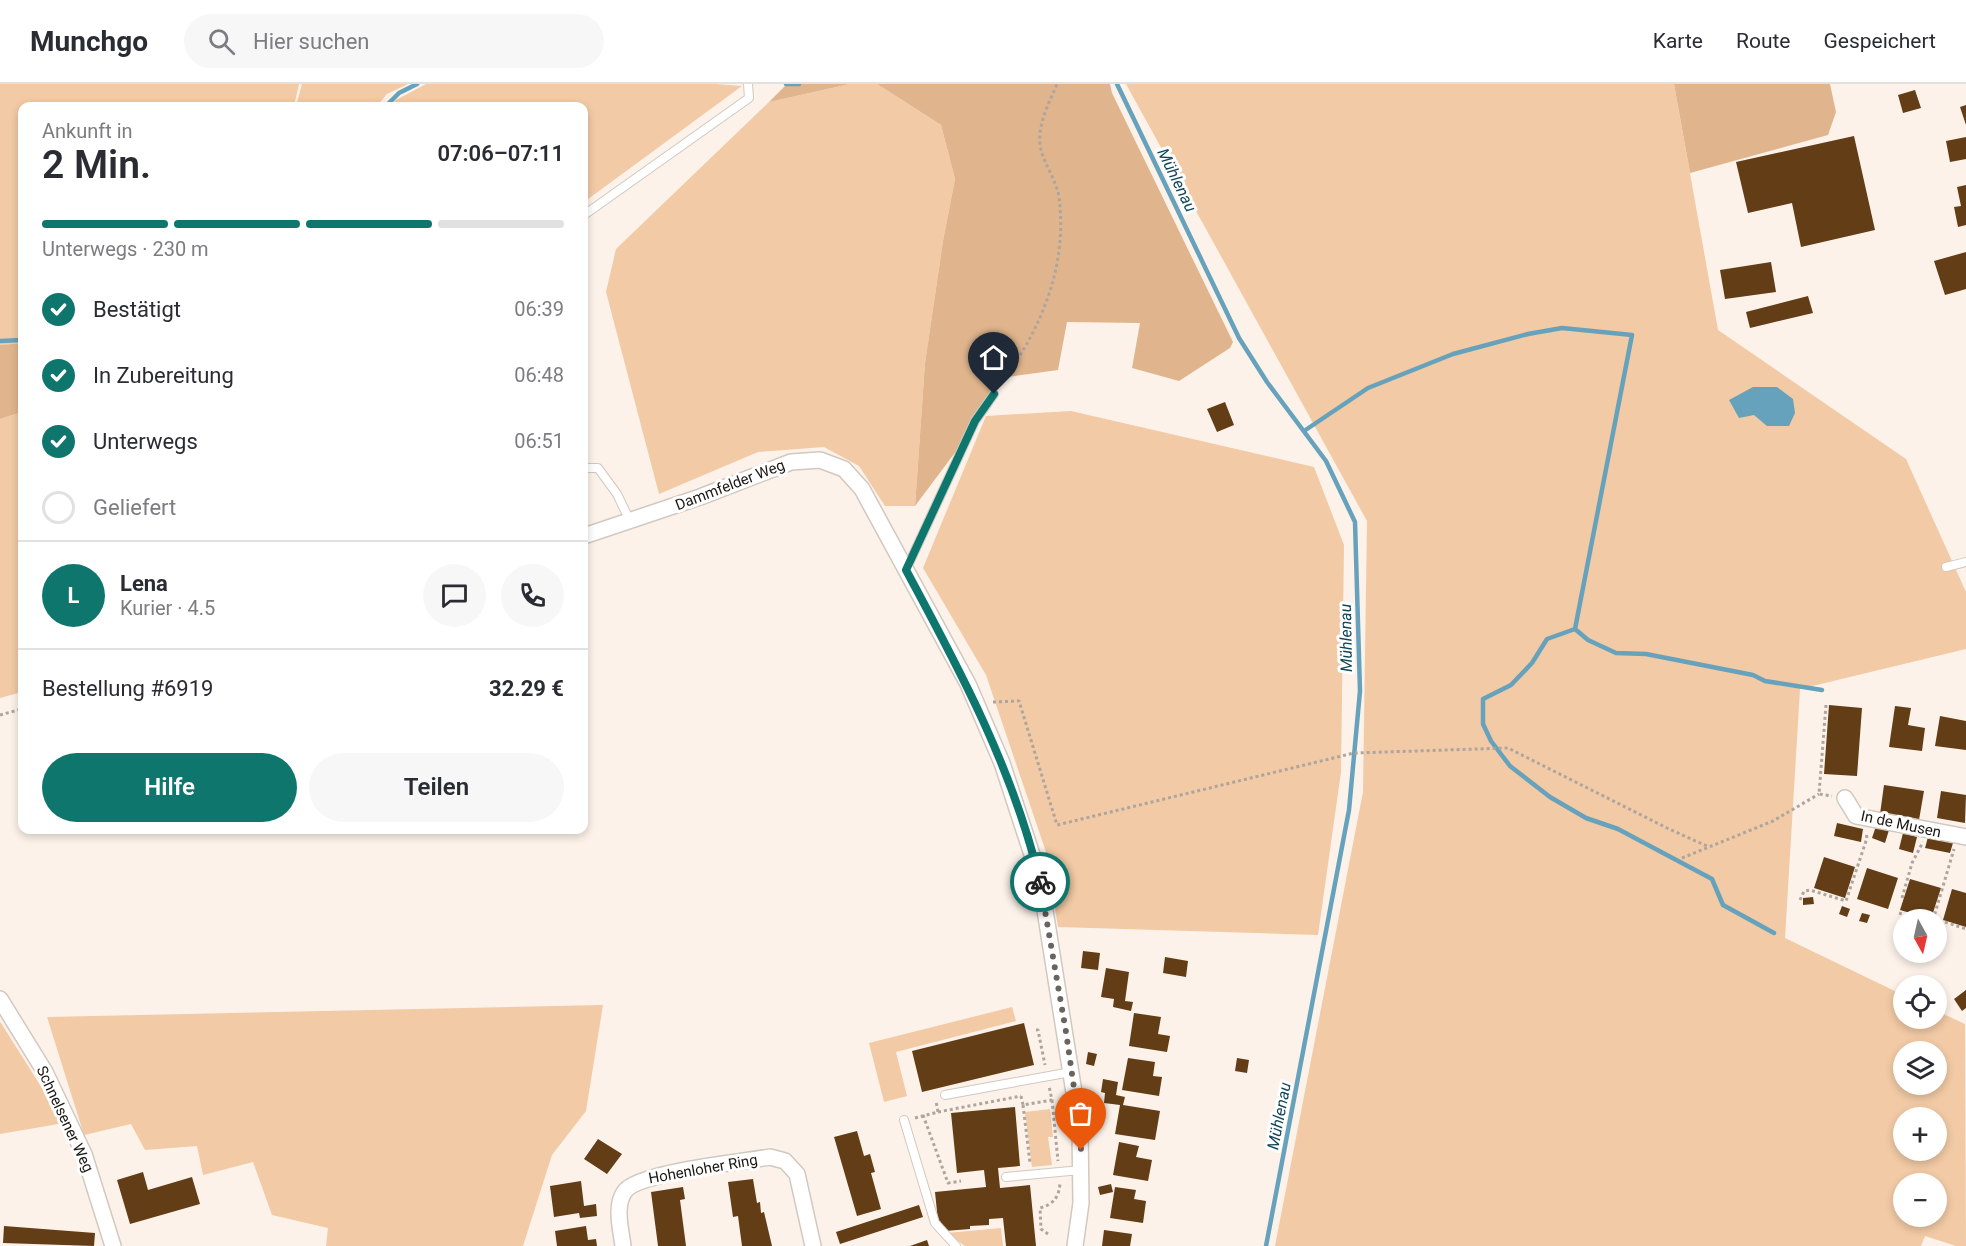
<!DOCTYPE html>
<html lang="de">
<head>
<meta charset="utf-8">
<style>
	body { margin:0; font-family:Roboto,sans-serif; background:#f7f7f7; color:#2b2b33; height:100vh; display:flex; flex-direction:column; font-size:22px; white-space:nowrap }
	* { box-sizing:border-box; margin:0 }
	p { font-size:20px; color:#7c7c81 }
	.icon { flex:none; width:33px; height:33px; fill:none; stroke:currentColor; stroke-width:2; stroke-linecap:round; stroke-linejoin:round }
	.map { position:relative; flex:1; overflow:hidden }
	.sheet { position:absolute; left:18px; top:18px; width:570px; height:732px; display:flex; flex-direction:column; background:#fff; border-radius:12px; box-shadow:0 3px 9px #0003 }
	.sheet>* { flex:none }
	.needle { width:39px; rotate:172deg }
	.tools { position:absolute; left:1893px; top:825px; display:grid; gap:12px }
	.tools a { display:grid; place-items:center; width:54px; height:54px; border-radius:50%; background:#fff; box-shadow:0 3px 9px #0003; font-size:30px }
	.pin { position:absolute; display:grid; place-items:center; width:51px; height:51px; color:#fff; margin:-62px -26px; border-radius:50% 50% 50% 0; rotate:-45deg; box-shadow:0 0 6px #0007 }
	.pin .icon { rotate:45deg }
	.courier { position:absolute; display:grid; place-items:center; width:60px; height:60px; margin:-30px; border:4px solid #0f766e; border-radius:50%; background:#fff; color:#222; box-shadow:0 2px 8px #0007 }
	.head em { font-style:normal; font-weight:600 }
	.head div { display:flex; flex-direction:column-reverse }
	.head { display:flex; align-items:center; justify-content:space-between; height:102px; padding:0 24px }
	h1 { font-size:39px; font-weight:600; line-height:45px }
	.bar { display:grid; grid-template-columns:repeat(4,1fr); gap:9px 6px; align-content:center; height:72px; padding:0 24px }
	.bar i { height:8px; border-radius:4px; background:#e1e1e2 }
	.bar .on { background:#0f766e }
	.bar p { grid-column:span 4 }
	.line { display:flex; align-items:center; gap:15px; padding:0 24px; border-top:2px solid #e1e1e2 }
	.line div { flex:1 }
	.round { display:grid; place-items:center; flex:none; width:63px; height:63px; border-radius:32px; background:#f7f7f7 }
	ol { padding:0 24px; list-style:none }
	li { display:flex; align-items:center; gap:18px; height:66px }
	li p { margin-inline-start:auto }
	li .icon { padding:6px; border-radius:50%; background:#0f766e; color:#fff; stroke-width:4 }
	li:last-child { color:#7c7c81 }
	li i { width:33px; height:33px; border:3px solid #e1e1e2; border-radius:50% }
	.cta { display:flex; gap:12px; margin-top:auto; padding:12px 24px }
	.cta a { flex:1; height:69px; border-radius:36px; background:#0f766e; color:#fff; font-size:24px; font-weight:600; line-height:69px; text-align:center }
	.cta a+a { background:#f7f7f7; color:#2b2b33 }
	header { display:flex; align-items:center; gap:36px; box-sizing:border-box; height:84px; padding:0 30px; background:#fff; border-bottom:2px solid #e1e1e2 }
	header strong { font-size:28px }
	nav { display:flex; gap:33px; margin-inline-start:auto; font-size:21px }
	.search { width:420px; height:54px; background:#f7f7f7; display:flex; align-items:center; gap:15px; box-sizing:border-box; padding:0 21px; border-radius:33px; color:#7c7c81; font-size:22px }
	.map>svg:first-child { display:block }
	.green { fill:#f2caa5; fill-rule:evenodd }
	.forest { fill:#e0b58d }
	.water { fill:#66a2bc }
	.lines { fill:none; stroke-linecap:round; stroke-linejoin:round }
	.stream { stroke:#66a2bc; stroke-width:4.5 }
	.building { fill:#623d16 }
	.service-casing { stroke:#d1c8bf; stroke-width:10 }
	.minor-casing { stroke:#d1c8bf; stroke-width:18 }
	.path { stroke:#ada59e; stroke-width:3; stroke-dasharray:3 3; stroke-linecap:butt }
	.service { stroke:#fff; stroke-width:8 }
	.minor { stroke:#fff; stroke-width:15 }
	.done { stroke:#6a645f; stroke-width:6; stroke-dasharray:0 10.8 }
	.route { stroke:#0f766e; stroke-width:8 }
	.labels { text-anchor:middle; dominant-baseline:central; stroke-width:6; stroke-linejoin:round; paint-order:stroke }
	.street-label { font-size:15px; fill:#1b1714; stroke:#fff }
	.water-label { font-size:16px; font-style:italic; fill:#114558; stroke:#fff }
</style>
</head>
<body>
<header>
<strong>Munchgo</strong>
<div class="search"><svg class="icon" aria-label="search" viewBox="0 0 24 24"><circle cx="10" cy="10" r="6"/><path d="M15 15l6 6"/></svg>Hier suchen</div>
<nav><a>Karte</a><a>Route</a><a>Gespeichert</a></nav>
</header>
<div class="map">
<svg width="1966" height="1162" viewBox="0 0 1966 1162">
	<rect width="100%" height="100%" fill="#fcf2e9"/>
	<path class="green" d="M 0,0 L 299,0 L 294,22 L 22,22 L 22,259 L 0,261 Z
		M 302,0 L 408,0 L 387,10 L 377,22 L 296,22 Z
		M 426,0 L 716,0 L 742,2 L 584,118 L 584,22 L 390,22 L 396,16 Z
		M 850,0 L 877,0 L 941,41 L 955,95 L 943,157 L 925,279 L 915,422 L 885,422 L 859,382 L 824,363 L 758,368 L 659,410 L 606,208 L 616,165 L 769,18 Z
		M 1126,0 L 1674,0 L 1718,246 L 1906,375 L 1966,508 L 1966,565 L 1800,605 L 1785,854 L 1903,911 L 1904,934 L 1936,934 L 1937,927 L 1965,940 L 1966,1162 L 1956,1162 L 1925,1152 L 1921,1162 L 1275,1162 L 1363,708 L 1367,437 ZM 1904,968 L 1936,968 L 1936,1000 L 1904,1000 ZM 1904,1034 L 1936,1034 L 1936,1066 L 1904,1066 ZM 1904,1100 L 1936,1100 L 1936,1132 L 1904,1132 Z
		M 1071,327 L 1314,383 L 1344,461 L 1341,688 L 1318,851 L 1058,843 L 1046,768 L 986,591 L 923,484 L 986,332 Z
		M 22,328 L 22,608 L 0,614 L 0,335 Z
		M 603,921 L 586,1027 L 552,1071 L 523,1162 L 326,1162 L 328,1144 L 272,1131 L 253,1078 L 203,1091 L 197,1062 L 145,1066 L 131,1040 L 84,1051 L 47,933 Z
		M 1012,923 L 1016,937 L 896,968 L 907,1012 L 884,1018 L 869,959 Z
		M 0,938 L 1,939 L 64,1039 L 0,1050 Z
		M 1050,1025 L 1053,1053 L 1048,1053 L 1052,1081 L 1032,1083 L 1025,1028 Z
		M 1001,1144 L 1003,1162 L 965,1162 L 947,1149 Z"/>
	<path class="forest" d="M 787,0 L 850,0 L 769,18 Z
		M 877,0 L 1110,0 L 1112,9 L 1233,258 L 1230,264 L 1179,297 L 1132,284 L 1140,239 L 1067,238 L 1058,286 L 1007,293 L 975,337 L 966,354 L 915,422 L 925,279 L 943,157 L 955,95 L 941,41 Z
		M 1674,0 L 1830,0 L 1836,28 L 1828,51 L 1690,89 Z
		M 22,259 L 22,328 L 0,335 L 0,261 Z"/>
	<path class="water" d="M 1753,303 L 1777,303 L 1793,315 L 1795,329 L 1789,342 L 1767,342 L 1754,331 L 1739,334 L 1729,316 Z"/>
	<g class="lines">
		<path class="stream" d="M 786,0 L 799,0
			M 1117,0 L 1239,254 L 1267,298 L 1326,377 L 1355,438 L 1360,607 L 1349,726 L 1266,1162
			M 386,22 L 399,9 L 417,0
			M 0,257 L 22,256
			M 1304,347 L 1368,304 L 1453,270 L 1528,250 L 1562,244 L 1632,251 L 1575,545 L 1547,555 L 1532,579 L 1511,601 L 1483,615 L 1483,640 L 1491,657 L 1510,682 L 1550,713 L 1586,734 L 1618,745 L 1712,795 L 1723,821 L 1774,849
			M 1575,545 L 1588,556 L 1616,569 L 1646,570 L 1753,591 L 1765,597 L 1822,606"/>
	</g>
	<path class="building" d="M 1915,6 L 1921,24 L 1903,29 L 1898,11 Z
		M 1966,21 L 1966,41 L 1960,23 Z
		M 1854,52 L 1875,146 L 1801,163 L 1792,119 L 1748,129 L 1736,78 Z
		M 1966,53 L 1966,75 L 1950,78 L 1946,57 Z
		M 1966,101 L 1966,141 L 1958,143 L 1954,123 L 1961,122 L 1957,103 Z
		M 1966,168 L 1966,205 L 1945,211 L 1934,177 Z
		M 1771,178 L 1776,208 L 1725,215 L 1720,186 Z
		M 1808,212 L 1813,229 L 1750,244 L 1746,228 Z
		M 1225,318 L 1234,341 L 1217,348 L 1207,325 Z
		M 1829,621 L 1862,624 L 1857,692 L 1824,690 Z
		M 1895,622 L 1911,624 L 1908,641 L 1925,644 L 1922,667 L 1889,663 Z
		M 1940,632 L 1966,637 L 1966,666 L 1935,662 Z
		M 1884,701 L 1924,707 L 1919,736 L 1880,730 Z
		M 1941,707 L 1966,711 L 1965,739 L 1937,734 Z
		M 1837,739 L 1863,745 L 1861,758 L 1834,752 Z
		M 1876,742 L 1889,746 L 1885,759 L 1872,754 Z
		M 1903,749 L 1917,753 L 1913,769 L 1899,765 Z
		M 1928,753 L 1953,759 L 1950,769 L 1925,764 Z
		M 1824,773 L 1855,783 L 1845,814 L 1814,804 Z
		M 1867,784 L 1898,794 L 1888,825 L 1857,815 Z
		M 1910,795 L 1941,804 L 1931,835 L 1900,826 Z
		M 1952,805 L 1966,809 L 1966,843 L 1943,836 Z
		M 1813,813 L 1814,820 L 1803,821 L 1803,814 Z
		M 1842,822 L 1850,825 L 1847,833 L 1839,830 Z
		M 1862,829 L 1870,831 L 1867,839 L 1859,837 Z
		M 1083,867 L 1100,869 L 1098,886 L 1081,884 Z
		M 1165,873 L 1188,877 L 1186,893 L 1163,889 Z
		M 1106,884 L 1129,888 L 1125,917 L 1133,918 L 1131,927 L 1113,923 L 1114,915 L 1101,913 Z
		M 1966,906 L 1966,924 L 1962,927 L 1954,915 Z
		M 1134,929 L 1161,933 L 1158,950 L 1170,952 L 1167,968 L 1129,962 Z
		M 1024,939 L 1034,981 L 922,1008 L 912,967 Z
		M 1088,968 L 1097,970 L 1094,982 L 1086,980 Z
		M 1128,974 L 1155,978 L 1153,992 L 1162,993 L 1159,1012 L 1122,1006 Z
		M 1237,974 L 1249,976 L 1247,989 L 1235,987 Z
		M 1103,995 L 1118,998 L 1116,1011 L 1125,1013 L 1123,1021 L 1160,1027 L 1155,1056 L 1115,1050 L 1120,1021 L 1104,1019 L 1105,1009 L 1101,1008 Z
		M 1015,1023 L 1020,1082 L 998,1084 L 1000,1104 L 1030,1101 L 1036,1162 L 1006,1162 L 1003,1134 L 989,1135 L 989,1141 L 970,1142 L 970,1145 L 945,1147 L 940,1137 L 938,1137 L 935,1108 L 986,1103 L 984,1086 L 957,1089 L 951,1029 Z
		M 857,1047 L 864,1072 L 870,1070 L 875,1088 L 871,1089 L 881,1125 L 857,1132 L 834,1053 Z
		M 598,1055 L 622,1070 L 607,1090 L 584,1075 Z
		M 1119,1058 L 1139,1062 L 1136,1073 L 1152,1076 L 1148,1097 L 1113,1091 Z
		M 143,1088 L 148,1106 L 192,1093 L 200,1120 L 130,1140 L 117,1096 Z
		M 753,1095 L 757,1119 L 760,1118 L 761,1129 L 764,1128 L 772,1162 L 742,1162 L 738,1132 L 733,1133 L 728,1098 Z
		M 581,1097 L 584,1122 L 596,1120 L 597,1132 L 580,1134 L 579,1129 L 554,1133 L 550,1102 Z
		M 1111,1100 L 1113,1108 L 1100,1111 L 1098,1103 Z
		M 683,1103 L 685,1115 L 680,1116 L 686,1162 L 658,1162 L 651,1108 Z
		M 1115,1103 L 1136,1106 L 1134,1115 L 1146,1117 L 1143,1139 L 1110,1134 Z
		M 919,1121 L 923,1133 L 840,1160 L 836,1148 Z
		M 4,1142 L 95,1149 L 94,1162 L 3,1159 Z
		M 586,1142 L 588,1156 L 596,1155 L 597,1162 L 557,1162 L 555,1147 Z
		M 1104,1146 L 1132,1150 L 1130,1162 L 1102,1162 Z
		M 927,1156 L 929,1162 L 910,1162 Z"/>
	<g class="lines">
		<defs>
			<path id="service" d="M 584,131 L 749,14 L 748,0
				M 584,384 L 598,384 L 617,410 L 630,437
				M 1946,483 L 1966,478
				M 906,486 L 975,337 L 994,310
				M 945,1011 L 1071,988
				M 904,1036 L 935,1139 L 956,1162
				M 1006,1093 L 1081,1086"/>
			<path id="minor" d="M 584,452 L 700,413 L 791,378 L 820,376 L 844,385 L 862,405 L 968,600 L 1002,679 L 1040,795 L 1080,1046 L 1081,1119 L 1075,1162
				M 1845,714 L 1856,732 L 1966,753
				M 0,915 L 45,988 L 84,1070 L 113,1162
				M 623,1162 C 621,1145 614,1122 625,1107 C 640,1088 742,1078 770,1073 L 785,1077 L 797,1090 L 813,1162"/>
		</defs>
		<use href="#service" class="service-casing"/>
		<use href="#minor" class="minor-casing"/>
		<path class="path" d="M 1000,301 C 1041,246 1068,182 1059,113 C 1056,95 1043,79 1040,61 C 1038,39 1049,19 1057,0
			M 993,618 L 1019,617 L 1057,741 L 1354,669 L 1508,664 L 1667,744 L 1709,763
			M 1826,621 L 1819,710 L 1832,712
			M 0,631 L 22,625
			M 1682,774 L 1773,737 L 1819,710
			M 1902,814 L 1912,779 L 1923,758
			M 1800,816 L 1804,807 L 1810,806 L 1846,817 L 1867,754 L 1866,749
			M 1899,829 L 1920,836
			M 1933,836 L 1954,765
			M 1945,838 L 1966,845
			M 1036,946 L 1038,946 L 1045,981
			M 1021,1012 L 1023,1021 L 1052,1016 L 1049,1002
			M 1052,1016 L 1058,1077
			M 1023,1021 L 1030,1079
			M 938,1028 L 1021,1012
			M 923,1031 L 948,1099 L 961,1097
			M 915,1034 L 938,1028 L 936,1017
			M 1048,1150 L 1041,1145 L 1040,1124 C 1054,1120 1059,1113 1060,1099"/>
		<use href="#service" class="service"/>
		<use href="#minor" class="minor"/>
	</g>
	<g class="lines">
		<path class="done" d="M 1040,798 L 1066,948 L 1080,1046 L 1081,1066"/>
		<path class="route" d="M 994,310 L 975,337 L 906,486 C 960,586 1014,687 1040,798"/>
	</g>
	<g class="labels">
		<g class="street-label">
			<text transform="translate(730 401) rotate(-21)">Dammfelder Weg</text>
			<text transform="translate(1901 740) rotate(12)">In de Musen</text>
			<text transform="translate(65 1035) rotate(65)">Schnelsener Weg</text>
			<text transform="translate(703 1085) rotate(-10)">Hohenloher Ring</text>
		</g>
		<g class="water-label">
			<text transform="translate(1177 96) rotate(64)">Mühlenau</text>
			<text transform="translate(1346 554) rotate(-91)">Mühlenau</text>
			<text transform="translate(1279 1032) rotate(-79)">Mühlenau</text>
		</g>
	</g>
</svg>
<div class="tools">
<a><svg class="needle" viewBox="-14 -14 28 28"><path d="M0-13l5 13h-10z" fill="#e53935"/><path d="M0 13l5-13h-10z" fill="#7c7c81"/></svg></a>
<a><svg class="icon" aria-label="locate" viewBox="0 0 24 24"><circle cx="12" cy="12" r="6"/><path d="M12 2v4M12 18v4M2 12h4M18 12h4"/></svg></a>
<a><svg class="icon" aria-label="layers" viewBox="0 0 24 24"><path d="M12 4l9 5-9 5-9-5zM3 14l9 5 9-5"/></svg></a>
<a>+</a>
<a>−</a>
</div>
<div class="pin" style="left:1081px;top:1066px;background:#ea580c"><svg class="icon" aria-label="bag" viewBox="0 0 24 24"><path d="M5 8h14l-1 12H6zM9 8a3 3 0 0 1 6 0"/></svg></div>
<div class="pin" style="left:994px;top:310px;background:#1f2937"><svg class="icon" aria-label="home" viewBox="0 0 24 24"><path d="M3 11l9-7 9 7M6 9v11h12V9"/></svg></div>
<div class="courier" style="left:1040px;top:798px"><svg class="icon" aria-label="bike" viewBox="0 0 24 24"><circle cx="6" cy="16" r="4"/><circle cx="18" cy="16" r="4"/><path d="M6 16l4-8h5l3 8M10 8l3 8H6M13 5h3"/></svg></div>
<section class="sheet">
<div class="head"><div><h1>2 Min.</h1><p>Ankunft in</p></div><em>07:06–07:11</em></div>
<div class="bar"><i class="on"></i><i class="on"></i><i class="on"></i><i></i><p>Unterwegs · 230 m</p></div>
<ol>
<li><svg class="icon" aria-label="check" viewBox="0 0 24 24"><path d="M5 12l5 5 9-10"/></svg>Bestätigt<p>06:39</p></li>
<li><svg class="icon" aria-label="check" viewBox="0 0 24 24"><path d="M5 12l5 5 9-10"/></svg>In Zubereitung<p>06:48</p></li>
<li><svg class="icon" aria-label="check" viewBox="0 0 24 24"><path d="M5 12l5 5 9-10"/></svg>Unterwegs<p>06:51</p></li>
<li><i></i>Geliefert</li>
</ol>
<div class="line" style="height:108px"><b class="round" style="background:#0f766e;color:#fff">L</b><div><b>Lena</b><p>Kurier · 4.5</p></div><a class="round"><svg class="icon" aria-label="chat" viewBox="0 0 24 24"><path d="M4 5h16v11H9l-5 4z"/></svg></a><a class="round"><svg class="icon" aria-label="phone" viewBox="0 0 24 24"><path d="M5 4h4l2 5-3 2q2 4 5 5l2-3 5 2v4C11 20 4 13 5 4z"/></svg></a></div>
<div class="line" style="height:78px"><div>Bestellung #6919</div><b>32.29 €</b></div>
<div class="cta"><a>Hilfe</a><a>Teilen</a></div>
</section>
</div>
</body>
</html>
